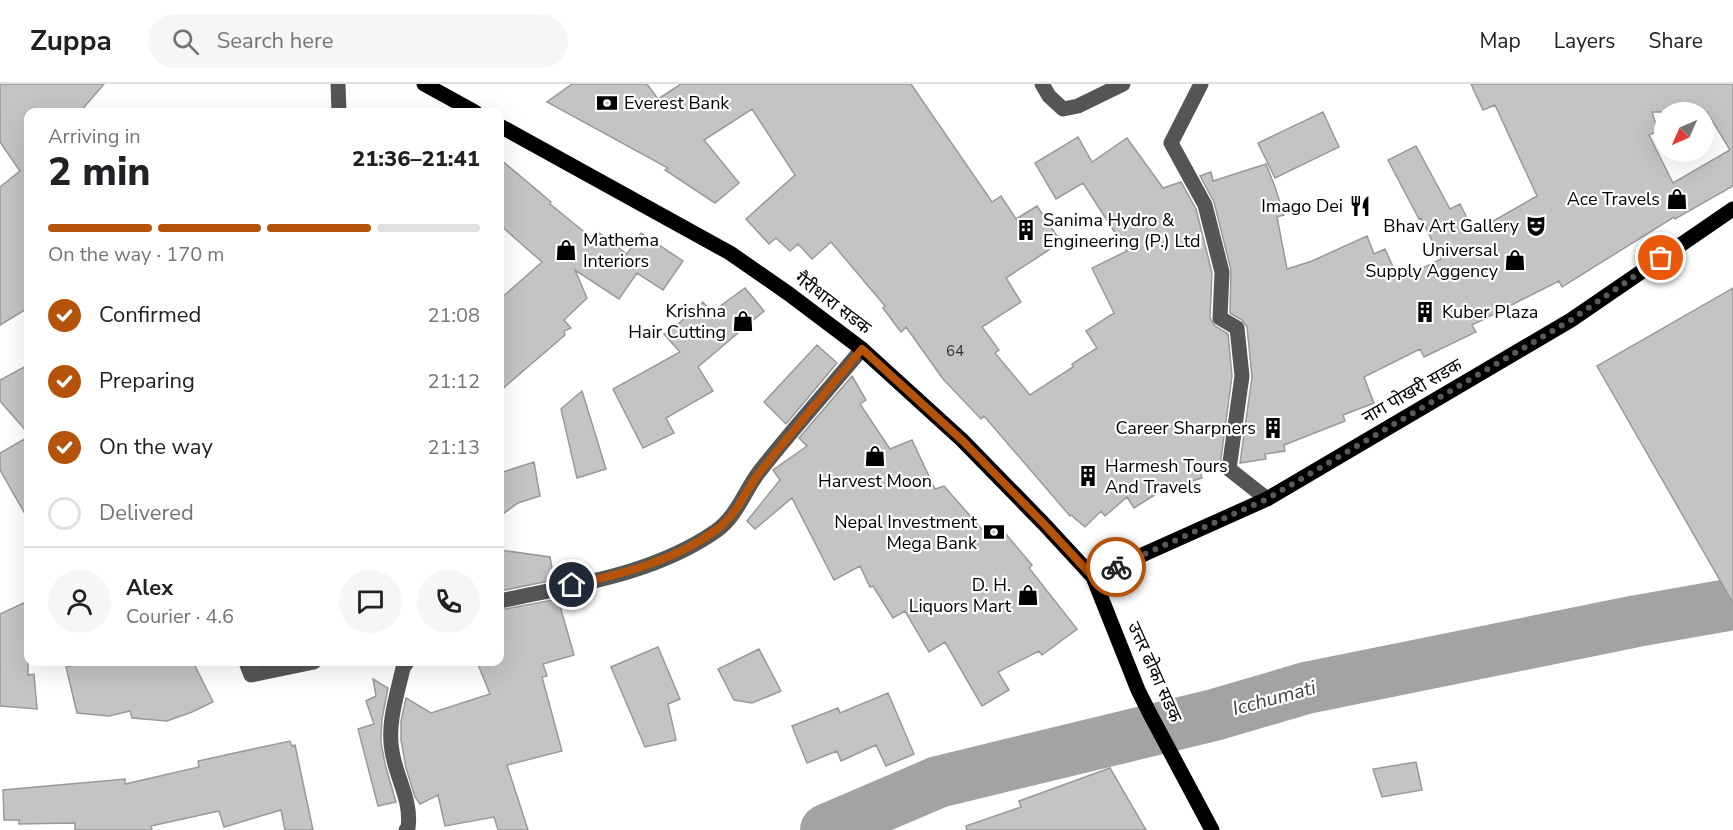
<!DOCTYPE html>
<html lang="en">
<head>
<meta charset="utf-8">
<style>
	body { margin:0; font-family:"Nunito Sans","Noto Sans Devanagari",sans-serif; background:#f6f6f6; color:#202124; height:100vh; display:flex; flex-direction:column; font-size:22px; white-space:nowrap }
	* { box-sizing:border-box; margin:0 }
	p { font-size:20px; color:#757577 }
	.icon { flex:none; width:33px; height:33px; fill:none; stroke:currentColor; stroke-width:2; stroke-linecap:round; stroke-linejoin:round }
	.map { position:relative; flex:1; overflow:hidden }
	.panel { position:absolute; left:24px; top:24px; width:480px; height:558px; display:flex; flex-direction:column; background:#fff; border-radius:12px; box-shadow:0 6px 24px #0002 }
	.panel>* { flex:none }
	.needle { width:39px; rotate:225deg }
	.fabs { position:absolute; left:1654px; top:18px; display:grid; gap:12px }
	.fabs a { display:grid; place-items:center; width:60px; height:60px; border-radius:50%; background:#fff; box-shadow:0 6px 24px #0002; font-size:30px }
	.pin { position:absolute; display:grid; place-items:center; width:51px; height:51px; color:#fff; margin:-26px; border:3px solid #fff; border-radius:50%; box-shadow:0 2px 6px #0007 }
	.courier { position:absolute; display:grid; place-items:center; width:60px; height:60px; margin:-30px; border:4px solid #b45309; border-radius:50%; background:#fff; color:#222; box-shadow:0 2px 8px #0007 }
	.headline em { font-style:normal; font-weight:800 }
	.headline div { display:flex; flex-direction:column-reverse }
	.headline { display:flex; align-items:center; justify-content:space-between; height:102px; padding:0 24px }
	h1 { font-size:39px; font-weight:800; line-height:45px }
	.bar { display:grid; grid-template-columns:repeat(4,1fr); gap:9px 6px; align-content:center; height:72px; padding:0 24px }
	.bar i { height:8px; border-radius:4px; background:#e0e0e0 }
	.bar .active { background:#b45309 }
	.bar p { grid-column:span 4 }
	.line { display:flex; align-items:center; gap:15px; padding:0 24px; border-top:2px solid #e0e0e0 }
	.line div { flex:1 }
	.round { display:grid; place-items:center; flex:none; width:63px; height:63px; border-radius:32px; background:#f6f6f6 }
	ol { padding:0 24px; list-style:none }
	li { display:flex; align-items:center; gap:18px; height:66px }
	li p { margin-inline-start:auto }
	li .icon { padding:6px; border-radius:50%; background:#b45309; color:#fff; stroke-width:4 }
	li:last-child { color:#757577 }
	li i { width:33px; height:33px; border:3px solid #e0e0e0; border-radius:50% }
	header { display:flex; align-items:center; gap:36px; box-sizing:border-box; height:84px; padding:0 30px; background:#fff; border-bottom:2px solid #e0e0e0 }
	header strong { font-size:28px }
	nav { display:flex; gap:33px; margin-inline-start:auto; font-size:21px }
	.search { width:420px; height:54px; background:#f6f6f6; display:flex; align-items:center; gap:15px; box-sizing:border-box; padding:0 21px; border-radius:33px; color:#757577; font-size:22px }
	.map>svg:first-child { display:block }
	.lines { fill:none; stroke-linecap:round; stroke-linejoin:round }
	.river { stroke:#a3a3a3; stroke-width:52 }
	.building { fill:#c4c4c4; stroke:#999; stroke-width:1.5; fill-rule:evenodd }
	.minor { stroke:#555; stroke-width:15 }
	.major { stroke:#000; stroke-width:15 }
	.done { stroke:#595959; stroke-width:6; stroke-dasharray:0 10.8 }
	.route { stroke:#b45309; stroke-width:8 }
	.labels { text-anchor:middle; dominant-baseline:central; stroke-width:4.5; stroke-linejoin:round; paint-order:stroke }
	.number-label { font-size:15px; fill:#313131 }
	.poi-label { font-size:18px; fill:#000; stroke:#fff; text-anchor:end }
	.street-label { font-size:18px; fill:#000; stroke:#fff }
	.water-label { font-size:20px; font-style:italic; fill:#444; stroke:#fff }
</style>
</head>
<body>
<header>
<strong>Zuppa</strong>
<div class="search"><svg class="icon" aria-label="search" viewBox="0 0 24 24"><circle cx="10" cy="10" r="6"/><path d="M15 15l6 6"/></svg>Search here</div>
<nav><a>Map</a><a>Layers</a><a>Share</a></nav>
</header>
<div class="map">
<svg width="1733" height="746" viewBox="0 0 1733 746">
	<rect width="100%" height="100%" fill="#fff"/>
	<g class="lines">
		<path class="river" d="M 826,746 L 938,698 L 1214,631 L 1306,604 L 1637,537 L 1733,520"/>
	</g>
	<path class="building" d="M 0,0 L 104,0 L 80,28 L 28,28 L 28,224 L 0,241 L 0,103 L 20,87 L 0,58 Z
		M 572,0 L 647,0 L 658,15 L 681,0 L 911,0 L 992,118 L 1001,112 L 1016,135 L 1037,122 L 1061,158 L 1006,194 L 1021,218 L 982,243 L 999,266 L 995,269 L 1030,311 L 1073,283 L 1072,280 L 1097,264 L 1086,247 L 1114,229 L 1092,184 L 1127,167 L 1083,99 L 1056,115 L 1035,79 L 1078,53 L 1092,78 L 1127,54 L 1163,104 L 1181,98 L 1196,125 L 1212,189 L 1210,234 L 1215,242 L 1228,250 L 1232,292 L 1220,382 L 1199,383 L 1202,394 L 1161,407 L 1134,424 L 1127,413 L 1105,432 L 1101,427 L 1085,443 L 1071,431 L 1070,432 L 984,332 L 981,335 L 943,295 L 906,243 L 901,248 L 883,224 L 885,222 L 831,158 L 812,175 L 798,160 L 790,167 L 776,154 L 769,160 L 746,135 L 795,91 L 752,25 L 704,56 L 739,99 L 715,119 L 665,86 L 668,84 L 547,18 Z
		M 1471,0 L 1733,0 L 1733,102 L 1675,135 L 1674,133 L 1562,203 L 1559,197 L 1472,241 L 1476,248 L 1424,273 L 1420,265 L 1364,293 L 1374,319 L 1343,331 L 1345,337 L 1284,361 L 1285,367 L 1265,370 L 1266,375 L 1240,379 L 1252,293 L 1247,243 L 1242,236 L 1230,229 L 1231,186 L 1214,118 L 1200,92 L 1211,88 L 1213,97 L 1266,80 L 1275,103 L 1284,131 L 1277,133 L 1287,185 L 1312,177 L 1367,152 L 1374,170 L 1385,165 L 1399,196 L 1441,175 L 1421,134 L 1419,135 L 1388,76 L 1416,62 L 1450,125 L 1460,120 L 1474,148 L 1537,112 L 1495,21 L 1483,26 ZM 1652,28 L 1707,28 L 1730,66 L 1673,99 L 1649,51 L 1658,47 Z
		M 1323,28 L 1339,63 L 1275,94 L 1258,59 Z
		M 500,75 L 551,118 L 550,120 L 593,155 L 598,148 L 627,170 L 641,149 L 683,177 L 663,206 L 637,189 L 619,215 L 575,186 L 587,214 L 564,236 L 571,244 L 564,247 L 565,251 L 500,307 L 500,215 L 542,178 L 500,141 Z
		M 745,204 L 764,227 L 698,283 L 713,307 L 666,334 L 674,349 L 643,364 L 613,305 L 680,268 L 664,250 L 669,248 L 703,218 L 712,228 Z
		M 1733,204 L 1733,519 L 1597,282 Z
		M 817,261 L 837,279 L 786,340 L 764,318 Z
		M 28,281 L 28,349 L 0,317 L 0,296 Z
		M 852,292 L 866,316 L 860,320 L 890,365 L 912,356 L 935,405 L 944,402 L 987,451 L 999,442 L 1032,481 L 1029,484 L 1077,545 L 1042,571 L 1039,567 L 998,588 L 1009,606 L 982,622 L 945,558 L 929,568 L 905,527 L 893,534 L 873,502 L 870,503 L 860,482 L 834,496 L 792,414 L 755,445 L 747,437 L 780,396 L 773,386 L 807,362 L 799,354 Z
		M 582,307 L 606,385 L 577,394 L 561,325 Z
		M 28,353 L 28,435 L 0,386 L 0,369 Z
		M 534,378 L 540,412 L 518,419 L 500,432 L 500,389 Z
		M 500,466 L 550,473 L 554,496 L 500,507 Z
		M 558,515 L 574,571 L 543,580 L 547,592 L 542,593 L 562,667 L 507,681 L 528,746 L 498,746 L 494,733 L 445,742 L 438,711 L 420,720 L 415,713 L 406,684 L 401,656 L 401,637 L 406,614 L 431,629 L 490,610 L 477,578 L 500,578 L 500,526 Z
		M 28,517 L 28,591 L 34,590 L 37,625 L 0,622 L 0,530 Z
		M 658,563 L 680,615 L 668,620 L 676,656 L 645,663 L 611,583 Z
		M 759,565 L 781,607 L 752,619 L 734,616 L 718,585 Z
		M 90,578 L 193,578 L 213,618 L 192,628 L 167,637 L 132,634 L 130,627 L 109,632 L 77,629 L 66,583 Z
		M 373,595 L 388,604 L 382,635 L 381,658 L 385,680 L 396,718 L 378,722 L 358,645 L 374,640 L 366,617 L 376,612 Z
		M 888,609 L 914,670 L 886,682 L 876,661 L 841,677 L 837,667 L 807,679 L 792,642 L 838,624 L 840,629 Z
		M 290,657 L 292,662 L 295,661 L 313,746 L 285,746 L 281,726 L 224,743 L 219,727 L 151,742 L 152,746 L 75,746 L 75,739 L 19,740 L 19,736 L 4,736 L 3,706 L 125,695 L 125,700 L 199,683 L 198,677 Z
		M 1416,678 L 1422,706 L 1382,713 L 1373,685 Z
		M 1110,684 L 1146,746 L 967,746 L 966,742 L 1021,723 L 1019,717 Z"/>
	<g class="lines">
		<path class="minor" d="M 338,0 L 339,28
			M 1042,0 L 1049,12 L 1063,25 L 1078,22 L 1123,0
			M 1201,0 L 1171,59 L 1205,121 L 1222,188 L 1220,234 L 1237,244 L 1242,292 L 1229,385 L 1267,415
			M 500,517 C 573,501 653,491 716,447 C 737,432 744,408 759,388 C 792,346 828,306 862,265
			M 246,578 L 251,591 L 314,578
			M 406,746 L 408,744 C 412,716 396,694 392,667 C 387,640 397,611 403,584 L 407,578"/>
		<path class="major" d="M 424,0 L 475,28
			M 500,42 L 730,169 L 789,210 L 862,265 L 962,356 L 1044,440 L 1093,493 L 1138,606 L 1150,630 L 1212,746
			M 1093,493 L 1267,415 L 1571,236 L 1733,125"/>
	</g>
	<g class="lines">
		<path class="done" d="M 1116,483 L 1267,415 L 1571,236 L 1661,174"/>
		<path class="route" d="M 572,501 C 622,490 674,477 716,446 C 738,430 744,408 760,388 C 793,346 828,306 862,265 L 963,357 L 1044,440 L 1093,493 L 1116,483"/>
	</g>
	<defs>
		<symbol id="bank-bare" viewBox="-9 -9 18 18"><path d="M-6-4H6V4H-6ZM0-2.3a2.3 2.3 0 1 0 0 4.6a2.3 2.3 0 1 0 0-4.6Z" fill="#000" stroke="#fff" stroke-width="2.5" paint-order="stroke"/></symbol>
		<symbol id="shop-bare" viewBox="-9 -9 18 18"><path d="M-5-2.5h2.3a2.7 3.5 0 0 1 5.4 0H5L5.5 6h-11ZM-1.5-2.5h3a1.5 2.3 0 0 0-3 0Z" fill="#000" stroke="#fff" stroke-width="2.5" paint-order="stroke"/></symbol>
		<symbol id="restaurant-bare" viewBox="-9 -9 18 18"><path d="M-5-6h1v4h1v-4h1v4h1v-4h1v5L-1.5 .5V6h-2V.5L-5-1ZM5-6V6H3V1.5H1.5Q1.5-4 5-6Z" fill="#000" stroke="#fff" stroke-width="2.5" paint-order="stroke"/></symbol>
		<symbol id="theatre-bare" viewBox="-9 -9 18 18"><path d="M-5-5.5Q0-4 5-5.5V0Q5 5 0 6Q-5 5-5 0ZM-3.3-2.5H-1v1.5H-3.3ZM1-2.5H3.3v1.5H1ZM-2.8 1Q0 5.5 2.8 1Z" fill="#000" stroke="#fff" stroke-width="2.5" paint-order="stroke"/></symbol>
		<symbol id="building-bare" viewBox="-9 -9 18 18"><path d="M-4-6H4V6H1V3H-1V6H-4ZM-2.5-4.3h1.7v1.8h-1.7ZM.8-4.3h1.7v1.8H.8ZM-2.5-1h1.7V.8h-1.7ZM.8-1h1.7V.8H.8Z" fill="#000" stroke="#fff" stroke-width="2.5" paint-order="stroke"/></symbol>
	</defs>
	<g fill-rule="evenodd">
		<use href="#bank-bare" x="592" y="4" width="30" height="30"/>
		<use href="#shop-bare" x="1662" y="100" width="30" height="30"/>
		<use href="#restaurant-bare" x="1345" y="107" width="30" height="30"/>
		<use href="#theatre-bare" x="1521" y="127" width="30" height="30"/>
		<use href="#building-bare" x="1011" y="131" width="30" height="30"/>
		<use href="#shop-bare" x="551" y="151" width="30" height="30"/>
		<use href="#shop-bare" x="1500" y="161" width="30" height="30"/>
		<use href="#building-bare" x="1410" y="213" width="30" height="30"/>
		<use href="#shop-bare" x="728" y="222" width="30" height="30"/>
		<use href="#building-bare" x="1258" y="329" width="30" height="30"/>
		<use href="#shop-bare" x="860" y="357" width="30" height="30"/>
		<use href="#building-bare" x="1073" y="377" width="30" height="30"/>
		<use href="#bank-bare" x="979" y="433" width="30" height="30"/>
		<use href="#shop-bare" x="1013" y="496" width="30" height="30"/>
	</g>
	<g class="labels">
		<g class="number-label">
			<text x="955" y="267">64</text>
		</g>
		<g class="poi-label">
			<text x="624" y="19" text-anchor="start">Everest Bank</text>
			<text x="1660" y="115">Ace Travels</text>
			<text x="1343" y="122">Imago Dei</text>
			<text x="1043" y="136" text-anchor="start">Sanima Hydro &amp;<tspan x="1043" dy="21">Engineering (P.) Ltd</tspan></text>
			<text x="1519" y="142">Bhav Art Gallery</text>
			<text x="583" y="156" text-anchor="start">Mathema<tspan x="583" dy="21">Interiors</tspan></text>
			<text x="1498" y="166">Universal<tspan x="1498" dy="21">Supply Aggency</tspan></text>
			<text x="726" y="227">Krishna<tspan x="726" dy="21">Hair Cutting</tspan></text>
			<text x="1442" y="228" text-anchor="start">Kuber Plaza</text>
			<text x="1256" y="344">Career Sharpners</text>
			<text x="1105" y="382" text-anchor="start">Harmesh Tours<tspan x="1105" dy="21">And Travels</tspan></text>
			<text x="875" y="397" text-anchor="middle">Harvest Moon</text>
			<text x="977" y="438">Nepal Investment<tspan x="977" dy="21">Mega Bank</tspan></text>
			<text x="1011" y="501">D. H.<tspan x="1011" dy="21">Liquors Mart</tspan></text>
		</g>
		<g class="street-label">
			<text transform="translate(833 219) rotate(37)">गैरीधारा सडक</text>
			<text transform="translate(1412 307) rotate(-30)">नाग पोखरी सडक</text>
			<text transform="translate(1155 588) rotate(66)">उत्तर ढोका सडक</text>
		</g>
		<g class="water-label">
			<text transform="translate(1274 614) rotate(-15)">Icchumati</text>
		</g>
	</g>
</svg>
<div class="fabs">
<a><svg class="needle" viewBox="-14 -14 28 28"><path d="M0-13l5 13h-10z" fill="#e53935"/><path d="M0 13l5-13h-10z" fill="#757577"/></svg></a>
</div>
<div class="pin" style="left:1661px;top:174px;background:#ea580c"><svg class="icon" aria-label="bag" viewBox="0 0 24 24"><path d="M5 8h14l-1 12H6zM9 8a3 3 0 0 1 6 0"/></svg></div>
<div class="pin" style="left:572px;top:501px;background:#1f2937"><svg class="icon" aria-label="home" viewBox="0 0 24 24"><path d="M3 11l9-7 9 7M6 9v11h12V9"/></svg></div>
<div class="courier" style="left:1116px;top:483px"><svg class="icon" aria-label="bike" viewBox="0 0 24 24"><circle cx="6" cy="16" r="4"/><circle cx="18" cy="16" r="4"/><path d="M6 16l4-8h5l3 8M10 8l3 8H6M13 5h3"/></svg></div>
<section class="panel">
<div class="headline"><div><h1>2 min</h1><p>Arriving in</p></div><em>21:36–21:41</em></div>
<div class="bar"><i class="active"></i><i class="active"></i><i class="active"></i><i></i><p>On the way · 170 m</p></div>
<ol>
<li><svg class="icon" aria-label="check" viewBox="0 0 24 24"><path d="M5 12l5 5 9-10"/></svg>Confirmed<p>21:08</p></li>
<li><svg class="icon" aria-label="check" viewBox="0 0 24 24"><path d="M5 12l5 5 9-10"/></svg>Preparing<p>21:12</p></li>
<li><svg class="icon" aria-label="check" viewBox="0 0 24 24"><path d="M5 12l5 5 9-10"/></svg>On the way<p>21:13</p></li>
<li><i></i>Delivered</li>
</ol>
<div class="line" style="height:108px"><a class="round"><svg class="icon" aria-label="person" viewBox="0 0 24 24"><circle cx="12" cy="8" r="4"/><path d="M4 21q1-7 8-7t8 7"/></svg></a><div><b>Alex</b><p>Courier · 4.6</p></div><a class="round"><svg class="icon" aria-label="chat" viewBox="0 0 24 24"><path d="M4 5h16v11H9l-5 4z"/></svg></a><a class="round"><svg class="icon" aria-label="phone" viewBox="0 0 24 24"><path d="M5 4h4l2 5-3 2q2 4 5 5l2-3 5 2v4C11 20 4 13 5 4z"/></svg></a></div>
</section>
</div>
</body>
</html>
